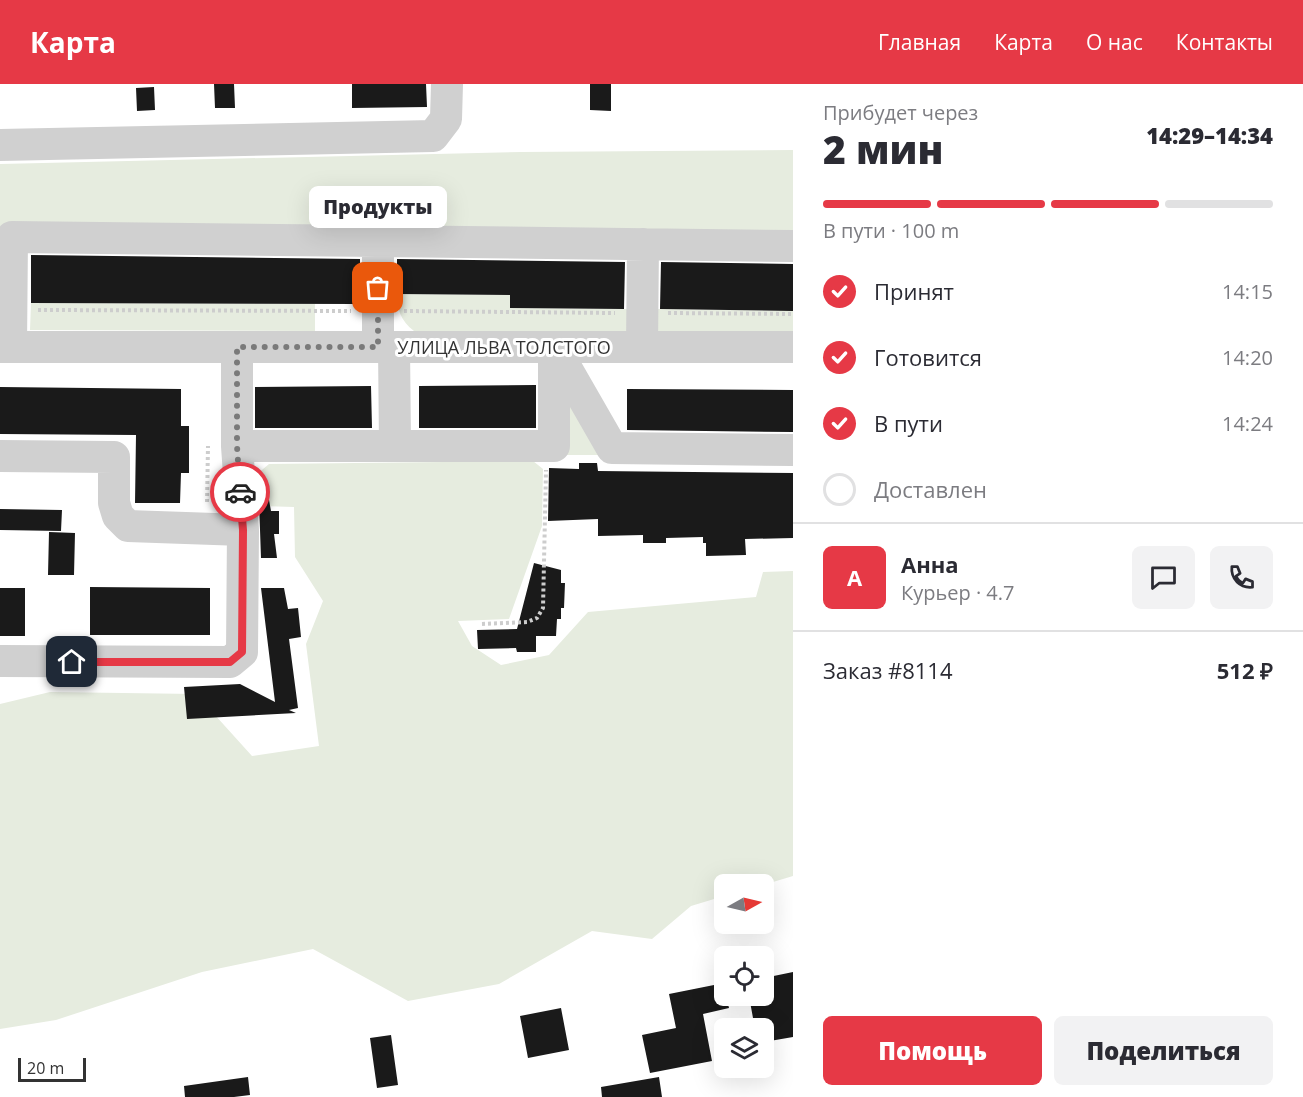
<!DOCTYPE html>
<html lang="ru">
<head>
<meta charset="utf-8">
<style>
	body { margin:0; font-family:"Open Sans",sans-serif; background:#f2f2f3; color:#2b2b33; height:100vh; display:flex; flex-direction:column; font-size:22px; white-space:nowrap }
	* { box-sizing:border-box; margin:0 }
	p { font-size:20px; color:#7c7c81 }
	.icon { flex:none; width:33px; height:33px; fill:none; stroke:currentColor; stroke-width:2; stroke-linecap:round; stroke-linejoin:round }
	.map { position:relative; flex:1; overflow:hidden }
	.sheet { display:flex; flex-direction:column; background:#fff; width:510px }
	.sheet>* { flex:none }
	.needle { width:39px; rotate:82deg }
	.buttons { position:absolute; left:714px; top:790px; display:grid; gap:12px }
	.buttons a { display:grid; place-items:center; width:60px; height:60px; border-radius:9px; background:#fff; box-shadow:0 6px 24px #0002; font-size:30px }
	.scale { position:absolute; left:18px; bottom:15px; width:68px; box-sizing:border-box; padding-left:6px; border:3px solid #333; border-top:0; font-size:16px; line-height:21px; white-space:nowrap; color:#333; -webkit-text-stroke:4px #fff; paint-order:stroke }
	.pin { position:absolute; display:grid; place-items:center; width:51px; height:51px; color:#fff; margin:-26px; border-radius:12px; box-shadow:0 3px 9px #0006 }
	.courier { position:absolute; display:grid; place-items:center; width:60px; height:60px; margin:-30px; border:4px solid #e63946; border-radius:50%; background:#fff; color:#222; box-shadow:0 2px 8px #0007 }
	.bubble { position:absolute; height:42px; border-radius:9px; background:#fff; box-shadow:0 6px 24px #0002; font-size:20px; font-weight:800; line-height:42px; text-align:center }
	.summary em { font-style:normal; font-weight:800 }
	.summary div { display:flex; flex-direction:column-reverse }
	.summary { display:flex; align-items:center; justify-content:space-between; height:102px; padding:0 30px }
	h1 { font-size:39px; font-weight:800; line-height:45px }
	.bar { display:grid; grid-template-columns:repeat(4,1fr); gap:9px 6px; align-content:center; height:72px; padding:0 30px }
	.bar i { height:8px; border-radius:4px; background:#e1e1e2 }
	.bar .selected { background:#e63946 }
	.bar p { grid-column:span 4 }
	.line { display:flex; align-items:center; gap:15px; padding:0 30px; border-top:2px solid #e1e1e2 }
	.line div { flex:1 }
	.round { display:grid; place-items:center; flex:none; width:63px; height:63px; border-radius:9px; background:#f2f2f3 }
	ol { padding:0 30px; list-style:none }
	li { display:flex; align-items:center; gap:18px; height:66px }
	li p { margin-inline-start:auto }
	li .icon { padding:6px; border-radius:50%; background:#e63946; color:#fff; stroke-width:4 }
	li:last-child { color:#7c7c81 }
	li i { width:33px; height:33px; border:3px solid #e1e1e2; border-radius:50% }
	.action { display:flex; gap:12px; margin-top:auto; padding:12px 30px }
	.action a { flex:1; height:69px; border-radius:9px; background:#e63946; color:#fff; font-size:24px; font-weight:800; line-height:69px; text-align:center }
	.action a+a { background:#f2f2f3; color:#2b2b33 }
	header { display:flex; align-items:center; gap:36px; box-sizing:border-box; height:84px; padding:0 30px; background:#e63946; color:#fff }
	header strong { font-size:28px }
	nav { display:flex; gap:33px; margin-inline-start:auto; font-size:21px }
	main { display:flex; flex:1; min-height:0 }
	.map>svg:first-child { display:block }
	.green { fill:#e6ecdf }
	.building { fill:#1a1a1a }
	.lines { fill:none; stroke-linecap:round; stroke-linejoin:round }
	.path { stroke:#cdcdcd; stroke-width:4; stroke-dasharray:3 3; stroke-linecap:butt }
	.minor { stroke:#d0d0d0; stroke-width:32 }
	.done { stroke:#7a7a7a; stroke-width:6; stroke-dasharray:0 10.8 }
	.route { stroke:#e63946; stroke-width:8 }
	.labels { text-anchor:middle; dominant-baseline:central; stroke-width:6; stroke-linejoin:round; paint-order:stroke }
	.street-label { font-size:18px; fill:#333; stroke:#fff }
</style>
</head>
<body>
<header>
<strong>Карта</strong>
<nav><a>Главная</a><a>Карта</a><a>О нас</a><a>Контакты</a></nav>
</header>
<main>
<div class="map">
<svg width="793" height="1013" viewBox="0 0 793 1013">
	<rect width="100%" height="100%" fill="#fff"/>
	<path class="green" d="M 793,66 L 793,149 L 0,169 L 0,80 L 521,68 Z
		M 397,210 L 510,211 L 510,224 L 631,225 L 631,249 L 414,247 C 401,237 397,226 397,210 Z
		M 31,219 L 315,220 L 315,247 L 30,246 Z
		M 656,225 L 793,227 L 793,251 L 655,249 Z
		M 567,308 L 601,371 L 562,371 Z
		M 533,377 L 543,385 L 542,442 L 509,535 L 458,537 L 472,562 L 501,581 L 549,571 L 588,528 L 756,513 L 763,488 L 793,487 L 793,792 L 763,801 L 724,801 L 724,812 L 691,822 L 652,855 L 592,847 L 499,900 L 408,917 L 313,865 L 202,888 L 56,936 L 0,945 L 0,620 L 50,608 L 196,610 L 252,672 L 319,662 L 306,560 L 323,517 L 295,473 L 294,423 L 261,422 L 255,413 L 256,391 L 269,380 Z"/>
	<path class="building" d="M 214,0 L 234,0 L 235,24 L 215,24 Z
		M 352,0 L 426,0 L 427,23 L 352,24 Z
		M 590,0 L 611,0 L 611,27 L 590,26 Z
		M 154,3 L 155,26 L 137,27 L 136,4 Z
		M 31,171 L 360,175 L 360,220 L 31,219 Z
		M 397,175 L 625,178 L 624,225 L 510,224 L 510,211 L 397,210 Z
		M 661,178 L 793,180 L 793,227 L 660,225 Z
		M 536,301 L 536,344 L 419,344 L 419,302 Z
		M 371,302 L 372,344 L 255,344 L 255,303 Z
		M 0,303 L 181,305 L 181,342 L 189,342 L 189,389 L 181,389 L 180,419 L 135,419 L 136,351 L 0,350 Z
		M 627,305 L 793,306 L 793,348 L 627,346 Z
		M 579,379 L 597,379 L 598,387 L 793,389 L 793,454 L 745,455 L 746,471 L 706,472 L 706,459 L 703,459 L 703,453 L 666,454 L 666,459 L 643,459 L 643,451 L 598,452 L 598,435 L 548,437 L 549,384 L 579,385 Z
		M 269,416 L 271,427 L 279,427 L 279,450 L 274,450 L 277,474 L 261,474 L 259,417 Z
		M 0,425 L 62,426 L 61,447 L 0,446 Z
		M 49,448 L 75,449 L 74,491 L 48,491 Z
		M 534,479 L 561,486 L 561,499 L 565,499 L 564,524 L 561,524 L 561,535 L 557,535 L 556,552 L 536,552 L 536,568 L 517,568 L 516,564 L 478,565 L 477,546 L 517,545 Z
		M 90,503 L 210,504 L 210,551 L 90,551 Z
		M 0,504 L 25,504 L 25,552 L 0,552 Z
		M 261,504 L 284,504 L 288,525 L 298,524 L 301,553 L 289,555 L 298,624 L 289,626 L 296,629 L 187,635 L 184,603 L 240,600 L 275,618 Z
		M 793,888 L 793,953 L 764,958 L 764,945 L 755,945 L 749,912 L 764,912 L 764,894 Z
		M 724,899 L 724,912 L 726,912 L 729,924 L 703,930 L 712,977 L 650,989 L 642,951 L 676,944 L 669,910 Z
		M 561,924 L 569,966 L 528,974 L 520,932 Z
		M 391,951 L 398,1001 L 377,1004 L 370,954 Z
		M 248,993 L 250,1011 L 234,1013 L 185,1013 L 184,1002 Z
		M 659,993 L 662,1013 L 602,1013 L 601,1003 Z"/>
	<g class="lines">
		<path class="path" d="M 379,132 L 379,114
			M 38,226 L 351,227
			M 404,227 L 615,229
			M 668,229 L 793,230
			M 207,418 L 208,362
			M 482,540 L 527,538 L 537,534 L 543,524 L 546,386"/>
		<path class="minor" d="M 0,61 L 433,52 L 446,35 L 447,0
			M 378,157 L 793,162
			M 0,263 L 793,263
			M 11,263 L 12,153 L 378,157 L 378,263
			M 394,263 L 395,362
			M 642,263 L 643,160
			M 237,362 L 554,362 L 554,263 L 612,364 L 793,366
			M 0,372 L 114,373 L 114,419 L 118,432 L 128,442 L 243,446
			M 0,577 L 230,578 L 242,568 L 243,446 L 237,362 L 237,263"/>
	</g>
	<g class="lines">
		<path class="done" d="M 240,408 L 237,362 L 237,263 L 378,263 L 378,204"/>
		<path class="route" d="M 72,578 L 230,578 L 242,568 L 243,446 L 240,408"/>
	</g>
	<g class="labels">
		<g class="street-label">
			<text x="504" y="263">УЛИЦА ЛЬВА ТОЛСТОГО</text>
		</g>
	</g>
</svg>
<div class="buttons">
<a><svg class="needle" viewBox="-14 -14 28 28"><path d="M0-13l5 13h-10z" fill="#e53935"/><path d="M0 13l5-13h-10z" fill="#7c7c81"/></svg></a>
<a><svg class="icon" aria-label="locate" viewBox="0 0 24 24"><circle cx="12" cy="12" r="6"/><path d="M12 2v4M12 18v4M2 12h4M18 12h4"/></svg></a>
<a><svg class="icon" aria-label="layers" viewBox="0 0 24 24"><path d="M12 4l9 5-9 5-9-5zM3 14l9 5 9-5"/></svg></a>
</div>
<div class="scale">20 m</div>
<div class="pin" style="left:378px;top:204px;background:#ea580c"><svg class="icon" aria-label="bag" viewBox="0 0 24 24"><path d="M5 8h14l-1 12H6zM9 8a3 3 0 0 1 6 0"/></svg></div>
<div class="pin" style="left:72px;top:578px;background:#1f2937"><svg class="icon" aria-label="home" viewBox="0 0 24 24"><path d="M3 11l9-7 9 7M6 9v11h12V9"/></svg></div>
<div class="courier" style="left:240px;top:408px"><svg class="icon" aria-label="car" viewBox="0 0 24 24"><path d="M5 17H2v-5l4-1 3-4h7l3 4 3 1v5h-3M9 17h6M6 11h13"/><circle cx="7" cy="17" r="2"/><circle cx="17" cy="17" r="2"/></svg></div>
<div class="bubble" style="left:309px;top:102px;width:138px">Продукты</div>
</div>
<section class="sheet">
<div class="summary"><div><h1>2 мин</h1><p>Прибудет через</p></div><em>14:29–14:34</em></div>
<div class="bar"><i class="selected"></i><i class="selected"></i><i class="selected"></i><i></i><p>В пути · 100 m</p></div>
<ol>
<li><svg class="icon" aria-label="check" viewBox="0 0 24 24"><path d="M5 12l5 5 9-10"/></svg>Принят<p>14:15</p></li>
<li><svg class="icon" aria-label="check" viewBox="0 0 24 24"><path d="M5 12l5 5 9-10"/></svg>Готовится<p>14:20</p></li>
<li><svg class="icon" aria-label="check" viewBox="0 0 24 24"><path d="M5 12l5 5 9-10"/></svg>В пути<p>14:24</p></li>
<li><i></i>Доставлен</li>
</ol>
<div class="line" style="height:108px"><b class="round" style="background:#e63946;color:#fff">А</b><div><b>Анна</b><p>Курьер · 4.7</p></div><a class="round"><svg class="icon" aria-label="chat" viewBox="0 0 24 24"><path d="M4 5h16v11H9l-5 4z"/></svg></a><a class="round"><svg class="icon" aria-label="phone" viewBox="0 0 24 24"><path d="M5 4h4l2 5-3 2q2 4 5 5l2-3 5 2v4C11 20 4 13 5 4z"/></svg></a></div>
<div class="line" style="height:78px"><div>Заказ #8114</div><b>512 ₽</b></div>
<div class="action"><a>Помощь</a><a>Поделиться</a></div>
</section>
</main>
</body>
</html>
